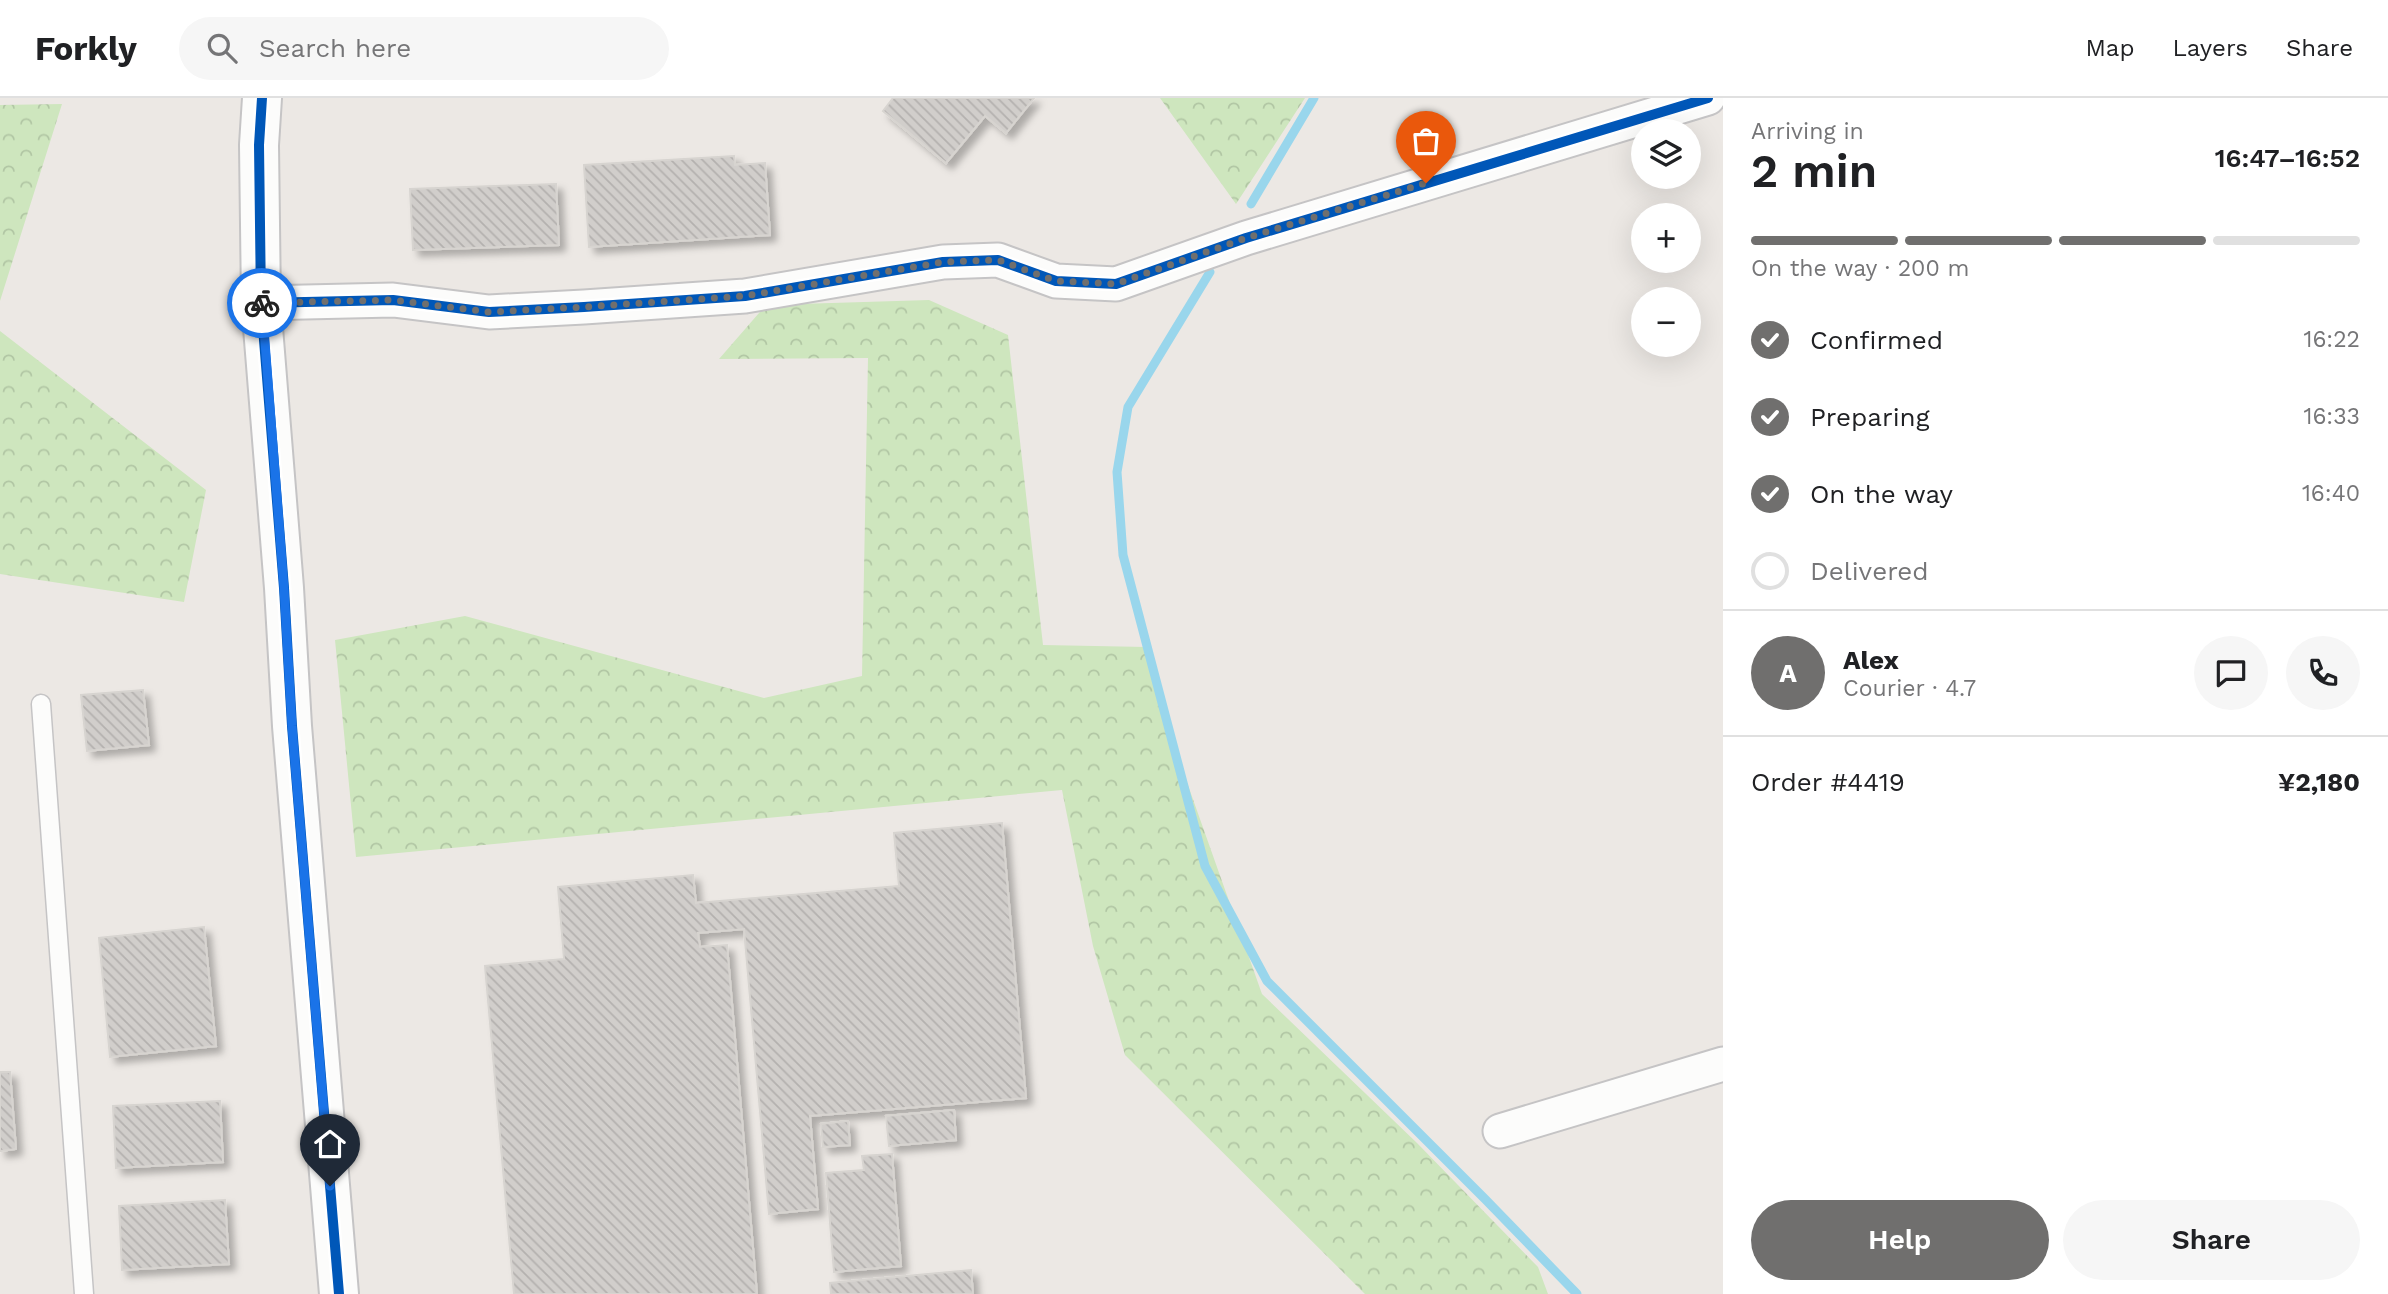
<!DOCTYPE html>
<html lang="en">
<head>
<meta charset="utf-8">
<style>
	body { margin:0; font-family:"Work Sans",sans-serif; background:#f6f6f6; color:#202124; height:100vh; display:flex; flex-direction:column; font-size:26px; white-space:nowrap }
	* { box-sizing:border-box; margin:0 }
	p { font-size:23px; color:#757577 }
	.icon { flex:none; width:38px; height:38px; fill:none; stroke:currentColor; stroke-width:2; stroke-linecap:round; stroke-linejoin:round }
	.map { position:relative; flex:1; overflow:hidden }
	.panel { display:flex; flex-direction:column; background:#fff; width:665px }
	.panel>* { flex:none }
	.tools { position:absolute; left:1631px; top:21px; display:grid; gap:14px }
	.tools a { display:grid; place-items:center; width:70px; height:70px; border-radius:50%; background:#fff; box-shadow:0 7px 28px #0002; font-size:35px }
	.pin { position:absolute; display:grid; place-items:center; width:60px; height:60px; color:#fff; margin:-72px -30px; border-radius:50% 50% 50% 0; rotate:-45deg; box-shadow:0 0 7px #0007 }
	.pin .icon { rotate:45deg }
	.courier { position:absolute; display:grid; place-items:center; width:70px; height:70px; margin:-35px; border:5px solid #1a73e8; border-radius:50%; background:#fff; color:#222; box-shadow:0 2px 9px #0007 }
	.head em { font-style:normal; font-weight:600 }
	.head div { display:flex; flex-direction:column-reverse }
	.head { display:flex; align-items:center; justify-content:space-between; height:119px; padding:0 28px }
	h1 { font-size:46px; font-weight:600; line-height:52px }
	.bar { display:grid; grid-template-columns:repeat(4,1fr); gap:10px 7px; align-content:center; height:84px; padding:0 28px }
	.bar i { height:9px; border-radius:5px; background:#e0e0e0 }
	.bar .on { background:#706f6e }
	.bar p { grid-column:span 4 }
	.line { display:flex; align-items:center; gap:18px; padding:0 28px; border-top:2px solid #e0e0e0 }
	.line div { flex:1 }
	.round { display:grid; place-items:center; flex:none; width:74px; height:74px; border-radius:37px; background:#f6f6f6 }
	ol { padding:0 28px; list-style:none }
	li { display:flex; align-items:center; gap:21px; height:77px }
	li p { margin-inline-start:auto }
	li .icon { padding:7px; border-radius:50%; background:#706f6e; color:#fff; stroke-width:4 }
	li:last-child { color:#757577 }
	li i { width:38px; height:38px; border:4px solid #e0e0e0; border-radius:50% }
	.cta { display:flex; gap:14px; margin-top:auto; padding:14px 28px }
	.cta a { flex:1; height:80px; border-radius:42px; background:#706f6e; color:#fff; font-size:28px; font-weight:600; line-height:80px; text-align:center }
	.cta a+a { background:#f6f6f6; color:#202124 }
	header { display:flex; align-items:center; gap:42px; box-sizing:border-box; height:98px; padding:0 35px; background:#fff; border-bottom:2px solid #e0e0e0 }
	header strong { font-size:33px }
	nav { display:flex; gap:38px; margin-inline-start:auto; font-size:24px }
	.search { width:490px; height:63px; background:#f6f6f6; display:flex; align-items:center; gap:18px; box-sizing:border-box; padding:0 24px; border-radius:38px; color:#757577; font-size:26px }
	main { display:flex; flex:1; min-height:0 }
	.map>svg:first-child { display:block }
	.forest { fill:url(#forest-crowns) }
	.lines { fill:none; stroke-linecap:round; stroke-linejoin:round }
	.stream { stroke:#99d6ec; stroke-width:9 }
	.building { fill:url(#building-back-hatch); stroke:#d7d4d0; stroke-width:2; filter:url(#shadow) }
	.lane-casing { stroke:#c5c4c5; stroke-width:21 }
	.street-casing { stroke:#c5c4c5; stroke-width:37 }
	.secondary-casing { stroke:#c5c4c5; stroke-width:42 }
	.lane { stroke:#fcfcfb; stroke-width:18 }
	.street { stroke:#fcfcfb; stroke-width:33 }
	.secondary { stroke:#fcfcfb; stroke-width:38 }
	.cycleway-casing { stroke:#fff; stroke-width:15 }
	.cycleway { stroke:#0057b8; stroke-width:10 }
	.done { stroke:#706f6e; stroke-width:7; stroke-dasharray:0 12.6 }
	.route { stroke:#1a73e8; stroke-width:9 }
</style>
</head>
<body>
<header>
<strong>Forkly</strong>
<div class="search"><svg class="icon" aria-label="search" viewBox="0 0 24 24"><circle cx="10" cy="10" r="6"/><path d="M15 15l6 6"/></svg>Search here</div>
<nav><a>Map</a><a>Layers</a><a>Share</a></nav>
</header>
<main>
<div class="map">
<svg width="1723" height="1196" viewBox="0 0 1723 1196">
	<defs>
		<pattern id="forest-crowns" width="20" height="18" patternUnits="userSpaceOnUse" patternTransform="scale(1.75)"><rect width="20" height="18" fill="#cee6be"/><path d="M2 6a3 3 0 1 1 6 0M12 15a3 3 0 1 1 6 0" fill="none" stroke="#b1c6a4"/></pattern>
		<pattern id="building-back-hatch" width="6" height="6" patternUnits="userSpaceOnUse" patternTransform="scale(1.75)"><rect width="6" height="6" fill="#d1cecb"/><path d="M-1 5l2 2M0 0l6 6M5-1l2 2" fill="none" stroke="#b4b1af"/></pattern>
		<filter id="shadow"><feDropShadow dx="6" dy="6" stdDeviation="3.5" flood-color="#0004"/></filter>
	</defs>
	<rect width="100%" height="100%" fill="#ece8e4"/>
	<path class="forest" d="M 1160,0 L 1305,0 L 1236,106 Z
		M 62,6 L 0,203 L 0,7 Z
		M 929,202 L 1008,237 L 1043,547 L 1147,549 L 1167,628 L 1262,896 L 1417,1045 L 1538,1169 L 1548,1196 L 1365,1196 L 1125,957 L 1093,848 L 1062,692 L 356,759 L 335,542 L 465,518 L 764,600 L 862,578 L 868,260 L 719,261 L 766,207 Z
		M 0,233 L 206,392 L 184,504 L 0,476 Z"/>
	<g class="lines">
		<path class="stream" d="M 1251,106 L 1314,0
			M 1210,174 L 1128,309 L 1117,374 L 1123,457 L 1205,768 L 1267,883 L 1485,1101 L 1577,1196"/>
	</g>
	<path class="building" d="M 893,0 L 1034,0 L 1006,35 L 985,18 L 946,65 L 883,13 Z
		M 734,58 L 735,67 L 765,65 L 770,137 L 589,149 L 584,67 Z
		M 556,86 L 559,147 L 413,152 L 410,91 Z
		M 143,592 L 149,647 L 87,653 L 81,597 Z
		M 1002,725 L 1026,1000 L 810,1018 L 818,1111 L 769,1116 L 744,831 L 698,835 L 700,849 L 727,847 L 757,1196 L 514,1196 L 485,868 L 564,861 L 558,789 L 693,777 L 696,805 L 899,788 L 894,735 Z
		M 204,829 L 216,948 L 110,959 L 99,840 Z
		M 0,974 L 10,974 L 16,1051 L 0,1053 Z
		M 220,1003 L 223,1064 L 116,1070 L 113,1008 Z
		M 954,1012 L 956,1042 L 889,1048 L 886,1018 Z
		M 848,1023 L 850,1047 L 823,1049 L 821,1026 Z
		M 892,1056 L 901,1168 L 834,1174 L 826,1075 L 864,1072 L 862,1058 Z
		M 225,1102 L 229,1166 L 122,1172 L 119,1108 Z
		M 971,1172 L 973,1196 L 831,1196 L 830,1185 Z"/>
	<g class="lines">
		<defs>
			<path id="lane" d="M 41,606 L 84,1196"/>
			<path id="street" d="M 261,205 L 393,202 L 489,214 L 584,209 L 745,198 L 943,164 L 998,162 L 1056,183 L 1116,186 L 1246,140 L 1708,0
				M 1500,1033 L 1723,966"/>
			<path id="secondary" d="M 262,0 L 259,47 L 261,205 L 284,490 L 292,628 L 339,1196"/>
		</defs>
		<use href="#lane" class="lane-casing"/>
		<use href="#street" class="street-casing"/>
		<use href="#secondary" class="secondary-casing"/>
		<use href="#lane" class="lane"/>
		<use href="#street" class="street"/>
		<use href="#secondary" class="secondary"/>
		<defs>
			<path id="cycleway" d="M 262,0 L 259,47 L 261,205 L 284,490 L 292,628 L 339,1196
				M 261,205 L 393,202 L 489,214 L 584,209 L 745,198 L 943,164 L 998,162 L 1056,183 L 1116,186 L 1246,140 L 1708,0"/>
		</defs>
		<use href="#cycleway" class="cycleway-casing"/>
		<use href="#cycleway" class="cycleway"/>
	</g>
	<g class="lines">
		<path class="done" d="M 262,205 L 393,202 L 489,214 L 584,209 L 745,198 L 943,164 L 998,162 L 1056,183 L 1116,186 L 1246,140 L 1426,85"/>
		<path class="route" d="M 262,205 L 284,490 L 292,628 L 330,1088"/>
	</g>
</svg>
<div class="tools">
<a><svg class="icon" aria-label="layers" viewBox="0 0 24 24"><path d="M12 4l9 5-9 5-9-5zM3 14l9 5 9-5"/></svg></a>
<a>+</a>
<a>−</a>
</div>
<div class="pin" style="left:1426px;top:85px;background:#ea580c"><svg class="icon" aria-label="bag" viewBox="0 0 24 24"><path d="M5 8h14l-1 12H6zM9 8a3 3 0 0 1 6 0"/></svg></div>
<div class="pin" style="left:330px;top:1088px;background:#1f2937"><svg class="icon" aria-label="home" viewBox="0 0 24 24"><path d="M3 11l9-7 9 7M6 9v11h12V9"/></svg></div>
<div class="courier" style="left:262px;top:205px"><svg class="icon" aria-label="bike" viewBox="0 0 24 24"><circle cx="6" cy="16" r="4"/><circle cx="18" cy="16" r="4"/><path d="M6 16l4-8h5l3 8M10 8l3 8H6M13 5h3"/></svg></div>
</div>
<section class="panel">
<div class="head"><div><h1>2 min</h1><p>Arriving in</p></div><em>16:47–16:52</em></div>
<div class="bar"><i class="on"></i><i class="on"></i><i class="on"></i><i></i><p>On the way · 200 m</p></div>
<ol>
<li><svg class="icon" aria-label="check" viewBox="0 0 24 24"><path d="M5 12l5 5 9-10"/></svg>Confirmed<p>16:22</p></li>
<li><svg class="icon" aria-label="check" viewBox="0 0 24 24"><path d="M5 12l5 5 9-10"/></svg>Preparing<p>16:33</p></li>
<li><svg class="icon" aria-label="check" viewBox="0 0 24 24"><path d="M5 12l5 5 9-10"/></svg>On the way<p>16:40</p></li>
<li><i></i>Delivered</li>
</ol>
<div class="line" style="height:126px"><b class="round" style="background:#706f6e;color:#fff">A</b><div><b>Alex</b><p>Courier · 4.7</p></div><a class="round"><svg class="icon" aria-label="chat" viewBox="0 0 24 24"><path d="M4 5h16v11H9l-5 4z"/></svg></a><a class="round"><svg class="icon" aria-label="phone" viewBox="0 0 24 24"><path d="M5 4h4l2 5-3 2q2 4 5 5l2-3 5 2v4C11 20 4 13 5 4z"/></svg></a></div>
<div class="line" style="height:91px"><div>Order #4419</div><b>¥2,180</b></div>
<div class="cta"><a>Help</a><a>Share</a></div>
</section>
</main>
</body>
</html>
